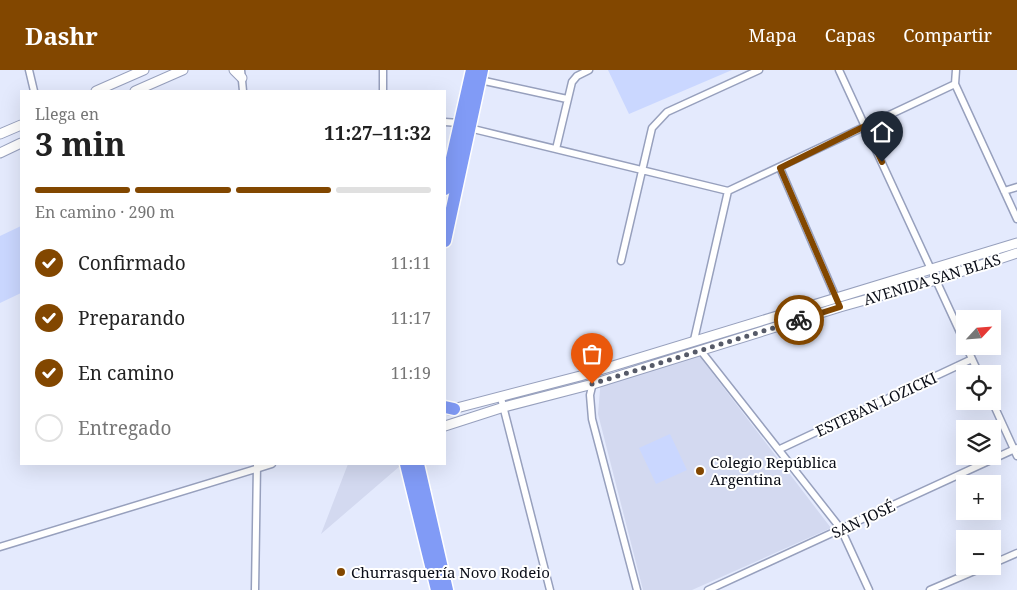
<!DOCTYPE html>
<html lang="es">
<head>
<meta charset="utf-8">
<style>
	body { margin:0; font-family:"Noto Serif",serif; background:#f2f2f2; color:#222; height:100vh; display:flex; flex-direction:column; font-size:19px; white-space:nowrap }
	* { box-sizing:border-box; margin:0 }
	p { font-size:16px; color:#767676 }
	.icon { flex:none; width:28px; height:28px; fill:none; stroke:currentColor; stroke-width:2; stroke-linecap:round; stroke-linejoin:round }
	.map { position:relative; flex:1; overflow:hidden }
	.details { position:absolute; left:20px; top:20px; width:426px; height:375px; display:flex; flex-direction:column; background:#fff; border-radius:0px; box-shadow:0 5px 20px #0002 }
	.details>* { flex:none }
	.needle { width:32px; rotate:64deg }
	.tools { position:absolute; left:956px; top:240px; display:grid; gap:10px }
	.tools a { display:grid; place-items:center; width:45px; height:45px; border-radius:0px; background:#fff; box-shadow:0 5px 20px #0002; font-size:25px }
	.pin { position:absolute; display:grid; place-items:center; width:42px; height:42px; color:#fff; margin:-51px -21px; border-radius:50% 50% 50% 0; rotate:-45deg; box-shadow:0 0 5px #0007 }
	.pin .icon { rotate:45deg }
	.courier { position:absolute; display:grid; place-items:center; width:50px; height:50px; margin:-25px; border:4px solid #824700; border-radius:50%; background:#fff; color:#222; box-shadow:0 1px 6px #0007 }
	.overview em { font-style:normal; font-weight:700 }
	.overview div { display:flex; flex-direction:column-reverse }
	.overview { display:flex; align-items:center; justify-content:space-between; height:85px; padding:0 15px }
	h1 { font-size:32px; font-weight:700; line-height:38px }
	.bar { display:grid; grid-template-columns:repeat(4,1fr); gap:8px 5px; align-content:center; height:60px; padding:0 15px }
	.bar i { height:6px; border-radius:4px; background:#e0e0e0 }
	.bar .selected { background:#824700 }
	.bar p { grid-column:span 4 }
	ol { padding:0 15px; list-style:none }
	li { display:flex; align-items:center; gap:15px; height:55px }
	li p { margin-inline-start:auto }
	li .icon { padding:5px; border-radius:50%; background:#824700; color:#fff; stroke-width:4 }
	li:last-child { color:#767676 }
	li i { width:28px; height:28px; border:2px solid #e0e0e0; border-radius:50% }
	header { display:flex; align-items:center; gap:30px; box-sizing:border-box; height:70px; padding:0 25px; background:#824700; color:#fff }
	header strong { font-size:24px }
	nav { display:flex; gap:28px; margin-inline-start:auto; font-size:18px }
	.map>svg:first-child { display:block }
	.built { fill:#d3d9f0 }
	.green { fill:#cad7ff }
	.lines { fill:none; stroke-linecap:round; stroke-linejoin:round }
	.street-casing { stroke:#97a0bd; stroke-width:9 }
	.secondary-casing { stroke:#97a0bd; stroke-width:11 }
	.highway-casing { stroke:#fff; stroke-width:15 }
	.street { stroke:#fff; stroke-width:6 }
	.secondary { stroke:#fff; stroke-width:9 }
	.highway { stroke:#819bf6; stroke-width:12 }
	.done { stroke:#565a68; stroke-width:5; stroke-dasharray:0 9 }
	.route { stroke:#824700; stroke-width:6 }
	.poi-dot { fill:#824700; stroke:#fff; stroke-width:2 }
	.labels { text-anchor:middle; dominant-baseline:central; stroke-width:4; stroke-linejoin:round; paint-order:stroke }
	.street-label { font-size:15px; fill:#0a0d17; stroke:#fff }
	.poi-label { font-size:15px; fill:#0a0d17; stroke:#fff; text-anchor:start }
</style>
</head>
<body>
<header>
<strong>Dashr</strong>
<nav><a>Mapa</a><a>Capas</a><a>Compartir</a></nav>
</header>
<div class="map">
<svg width="1017" height="520" viewBox="0 0 1017 520">
	<rect width="100%" height="100%" fill="#e4eafd"/>
	<path class="built" d="M 694,279 L 831,458 L 692,520 L 643,520 L 598,344 L 601,308 Z
		M 348,394 L 400,394 L 400,396 L 321,464 Z"/>
	<path class="green" d="M 608,0 L 732,0 L 629,44 Z
		M 21,156 L 21,223 L 0,233 L 0,166 Z
		M 670,364 L 687,400 L 656,414 L 639,378 Z"/>
	<g class="lines">
		<defs>
			<path id="street" d="M 29,0 L 34,21
				M 241,0 L 243,21
				M 383,0 L 383,21
				M 839,0 L 965,273
				M 956,0 L 955,14 L 1017,149
				M 480,10 L 567,29
				M 445,52 L 459,53 L 469,58 L 728,121 L 955,14
				M 556,79 L 572,12 L 577,6 L 589,0
				M 780,98 L 837,230
				M 1004,121 L 1017,117
				M 621,191 L 652,58 L 667,42 L 759,0
				M 694,270 L 728,121
				M 966,276 L 979,304
				M 701,281 L 841,459 L 869,520
				M 596,300 L 590,325 L 592,349 L 637,520
				M 501,328 L 550,520
				M 992,331 L 1017,386
				M 780,379 L 972,289
				M 0,477 L 272,394
				M 992,494 L 1017,483
				M 255,520 L 257,395
				M 708,520 L 1017,378
				M 930,520 L 986,496"/>
			<path id="secondary" d="M 234,0 L 242,8
				M 96,21 L 144,0
				M 135,21 L 183,0
				M 0,64 L 21,55
				M 0,83 L 21,73
				M 449,340 L 580,306 L 1017,173
				M 445,356 L 504,337 L 593,314 L 840,237 L 936,210 L 1017,183"/>
			<path id="highway" d="M 445,119 L 472,0
				M 445,171 L 482,0
				M 445,337 L 454,339
				M 406,394 L 437,520
				M 418,394 L 447,520"/>
		</defs>
		<use href="#street" class="street-casing"/>
		<use href="#secondary" class="secondary-casing"/>
		<use href="#highway" class="highway-casing"/>
		<use href="#street" class="street"/>
		<use href="#secondary" class="secondary"/>
		<use href="#highway" class="highway"/>
	</g>
	<g class="lines">
		<path class="done" d="M 592,314 L 799,250"/>
		<path class="route" d="M 799,250 L 840,237 L 780,98 L 865,56 L 882,92"/>
	</g>
	<g class="poi-dot">
		<circle cx="700" cy="401" r="5"/>
		<circle cx="341" cy="502" r="5"/>
	</g>
	<g class="labels">
		<g class="street-label">
			<text transform="translate(932 209) rotate(-17)">AVENIDA SAN BLAS</text>
			<text transform="translate(876 334) rotate(-25)">ESTEBAN LOZICKI</text>
			<text transform="translate(863 449) rotate(-25)">SAN JOSÉ</text>
		</g>
		<g class="poi-label">
			<text x="710" y="392">Colegio República<tspan x="710" dy="17">Argentina</tspan></text>
			<text x="351" y="502">Churrasquería Novo Rodeio</text>
		</g>
	</g>
</svg>
<div class="tools">
<a><svg class="needle" viewBox="-14 -14 28 28"><path d="M0-13l5 13h-10z" fill="#e53935"/><path d="M0 13l5-13h-10z" fill="#767676"/></svg></a>
<a><svg class="icon" aria-label="locate" viewBox="0 0 24 24"><circle cx="12" cy="12" r="6"/><path d="M12 2v4M12 18v4M2 12h4M18 12h4"/></svg></a>
<a><svg class="icon" aria-label="layers" viewBox="0 0 24 24"><path d="M12 4l9 5-9 5-9-5zM3 14l9 5 9-5"/></svg></a>
<a>+</a>
<a>−</a>
</div>
<div class="pin" style="left:592px;top:314px;background:#ea580c"><svg class="icon" aria-label="bag" viewBox="0 0 24 24"><path d="M5 8h14l-1 12H6zM9 8a3 3 0 0 1 6 0"/></svg></div>
<div class="pin" style="left:882px;top:92px;background:#1f2937"><svg class="icon" aria-label="home" viewBox="0 0 24 24"><path d="M3 11l9-7 9 7M6 9v11h12V9"/></svg></div>
<div class="courier" style="left:799px;top:250px"><svg class="icon" aria-label="bike" viewBox="0 0 24 24"><circle cx="6" cy="16" r="4"/><circle cx="18" cy="16" r="4"/><path d="M6 16l4-8h5l3 8M10 8l3 8H6M13 5h3"/></svg></div>
<section class="details">
<div class="overview"><div><h1>3 min</h1><p>Llega en</p></div><em>11:27–11:32</em></div>
<div class="bar"><i class="selected"></i><i class="selected"></i><i class="selected"></i><i></i><p>En camino · 290 m</p></div>
<ol>
<li><svg class="icon" aria-label="check" viewBox="0 0 24 24"><path d="M5 12l5 5 9-10"/></svg>Confirmado<p>11:11</p></li>
<li><svg class="icon" aria-label="check" viewBox="0 0 24 24"><path d="M5 12l5 5 9-10"/></svg>Preparando<p>11:17</p></li>
<li><svg class="icon" aria-label="check" viewBox="0 0 24 24"><path d="M5 12l5 5 9-10"/></svg>En camino<p>11:19</p></li>
<li><i></i>Entregado</li>
</ol>
</section>
</div>
</body>
</html>
